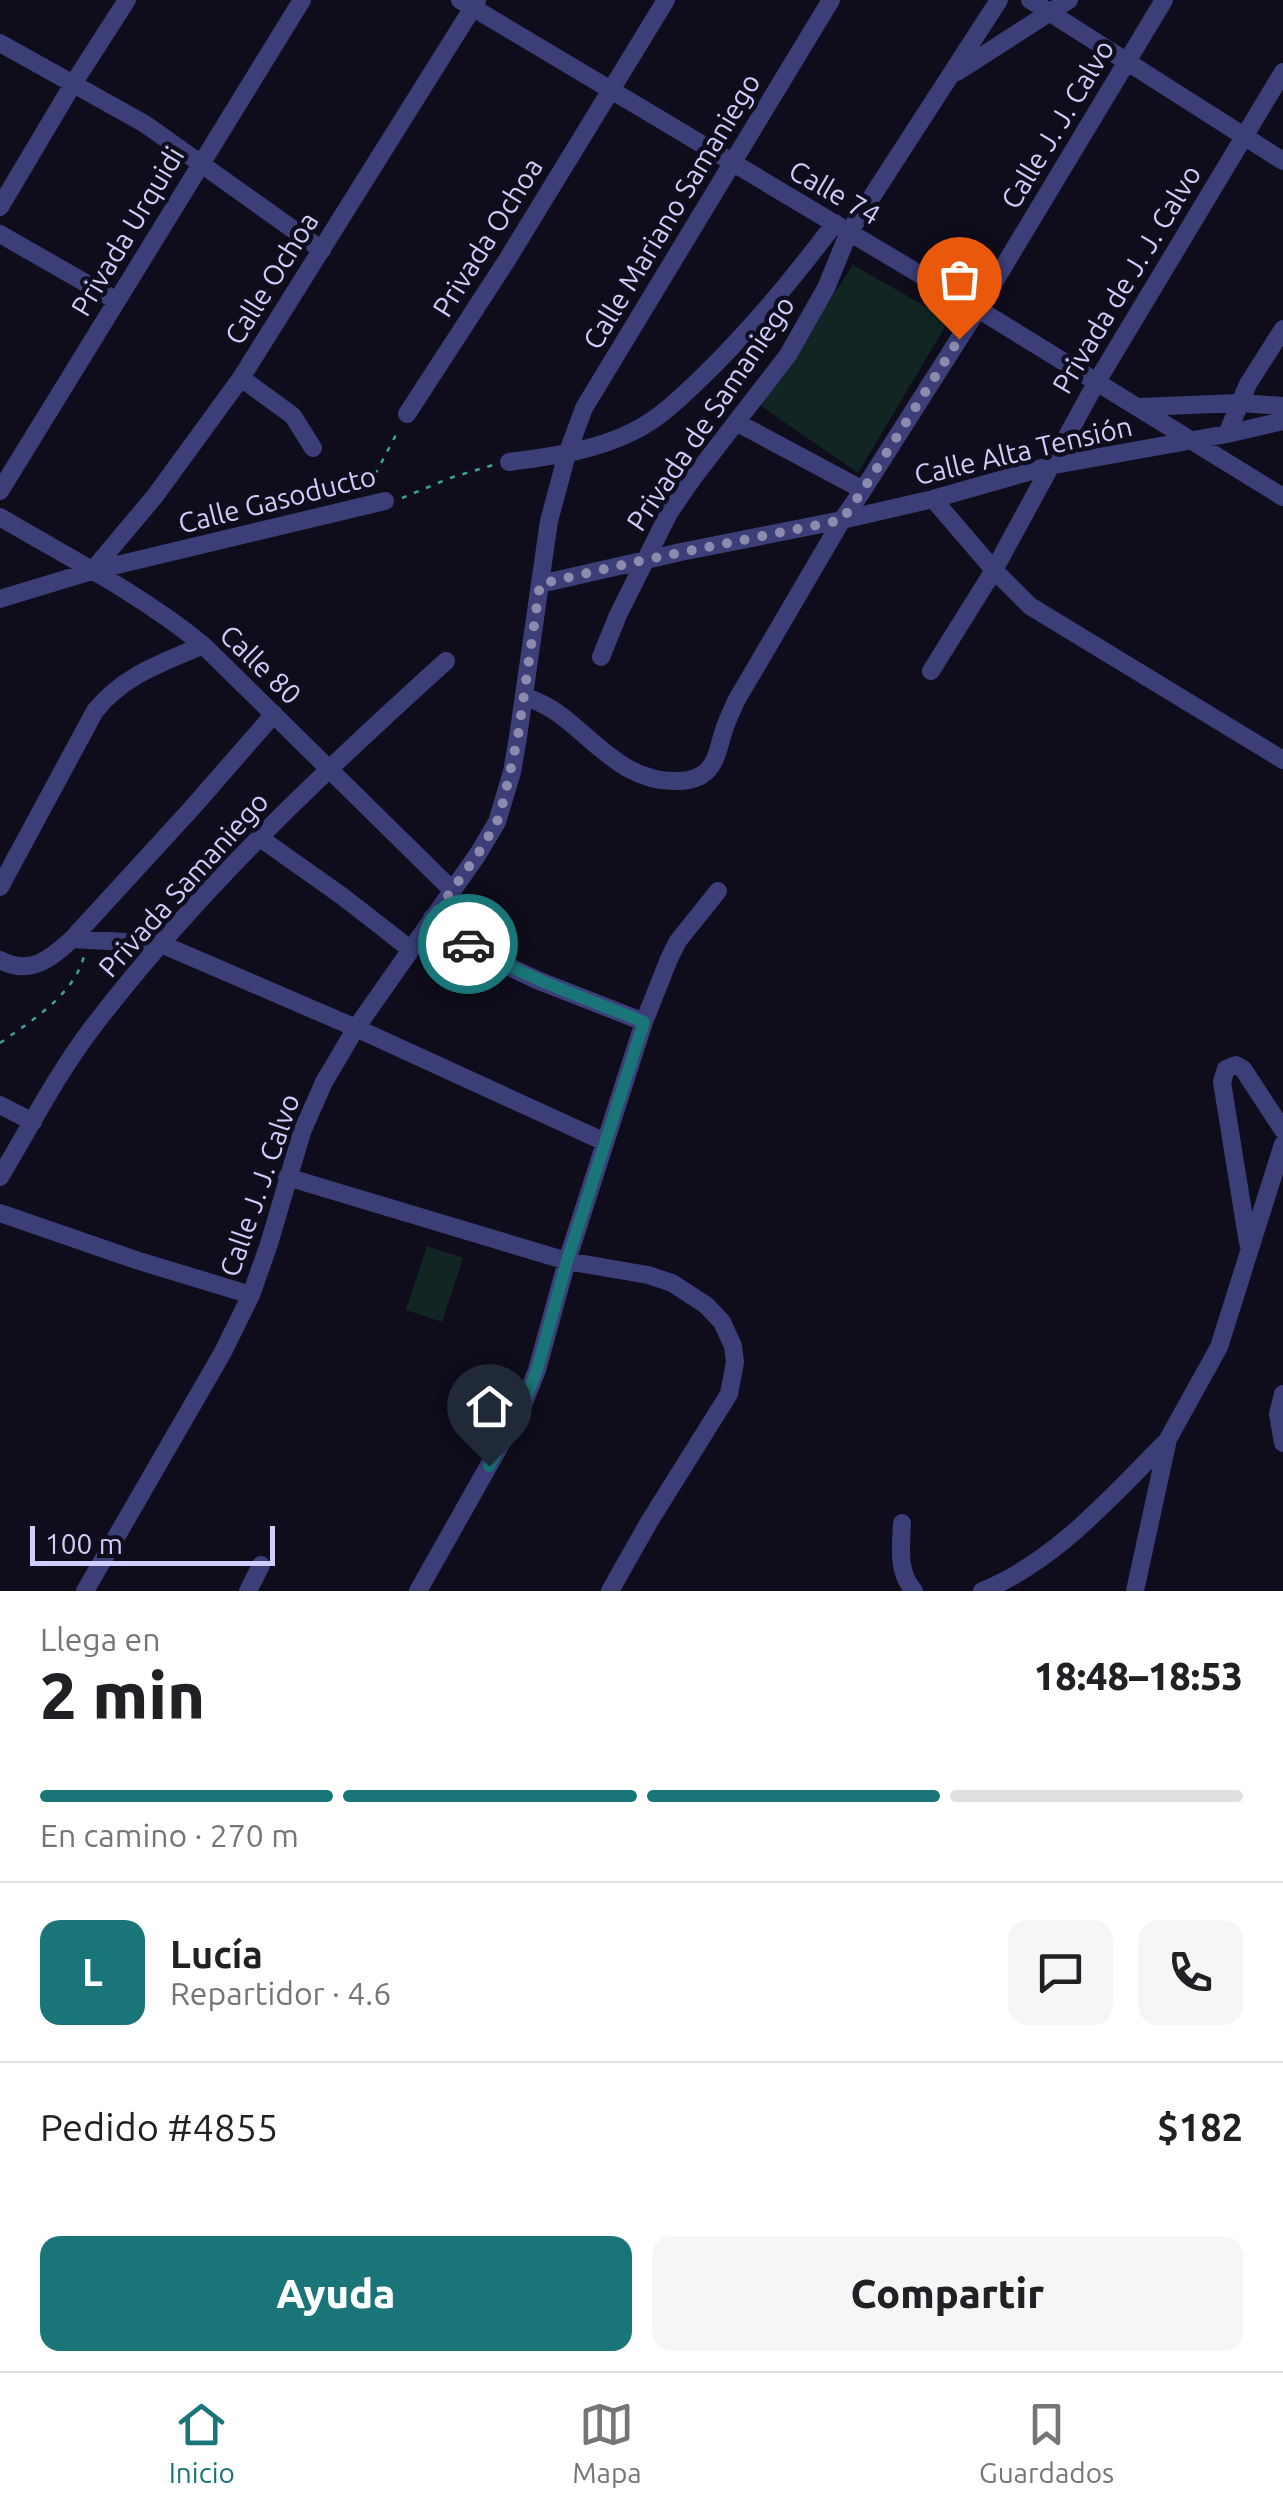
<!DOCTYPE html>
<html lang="es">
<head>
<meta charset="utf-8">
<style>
	body { margin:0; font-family:Ubuntu,sans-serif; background:#f6f6f6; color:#202124; height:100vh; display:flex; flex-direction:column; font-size:38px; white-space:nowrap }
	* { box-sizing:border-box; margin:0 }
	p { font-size:32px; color:#757577 }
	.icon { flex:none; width:55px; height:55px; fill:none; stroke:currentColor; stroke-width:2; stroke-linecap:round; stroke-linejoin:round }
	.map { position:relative; height:1591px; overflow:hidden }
	.details { display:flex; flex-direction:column; background:#fff; flex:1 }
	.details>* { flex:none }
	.scale { position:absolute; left:30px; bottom:25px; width:245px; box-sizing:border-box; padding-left:10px; border:5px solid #cfcdfb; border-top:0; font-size:28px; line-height:35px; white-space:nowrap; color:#cfcdfb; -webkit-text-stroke:8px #0f0d1c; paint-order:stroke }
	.pin { position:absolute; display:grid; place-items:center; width:85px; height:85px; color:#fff; margin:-102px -42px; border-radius:50% 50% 50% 0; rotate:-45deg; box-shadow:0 0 10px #0007 }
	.pin .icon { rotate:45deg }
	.courier { position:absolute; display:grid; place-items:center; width:100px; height:100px; margin:-50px; border:8px solid #1a7579; border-radius:50%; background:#fff; color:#222; box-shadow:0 2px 12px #0007 }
	.headline em { font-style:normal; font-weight:800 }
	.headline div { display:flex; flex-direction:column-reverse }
	.headline { display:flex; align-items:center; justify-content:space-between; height:170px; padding:0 40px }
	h1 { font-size:65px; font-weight:800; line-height:75px }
	.bar { display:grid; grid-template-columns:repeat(4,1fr); gap:15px 10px; align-content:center; height:120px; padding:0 40px }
	.bar i { height:12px; border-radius:8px; background:#e0e0e0 }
	.bar .selected { background:#1a7579 }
	.bar p { grid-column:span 4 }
	.line { display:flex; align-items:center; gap:25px; padding:0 40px; border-top:2px solid #e0e0e0 }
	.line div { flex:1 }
	.round { display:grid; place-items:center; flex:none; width:105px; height:105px; border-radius:20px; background:#f6f6f6 }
	.button { display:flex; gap:20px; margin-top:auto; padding:20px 40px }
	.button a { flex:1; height:115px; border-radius:20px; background:#1a7579; color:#fff; font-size:40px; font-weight:800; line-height:115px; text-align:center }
	.button a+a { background:#f6f6f6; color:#202124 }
	.dock { display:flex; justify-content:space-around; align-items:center; height:140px; border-top:2px solid #e0e0e0; background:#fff; font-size:28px; color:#757577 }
	.dock a { display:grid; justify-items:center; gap:5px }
	.dock .selected { color:#1a7579 }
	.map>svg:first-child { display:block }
	.green { fill:#112623 }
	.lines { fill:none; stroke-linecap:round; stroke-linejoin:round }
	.path { stroke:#37a596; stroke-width:2.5; stroke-dasharray:5 8; stroke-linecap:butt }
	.minor { stroke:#3c3e78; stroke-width:18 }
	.done { stroke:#8c8aad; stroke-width:10; stroke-dasharray:0 18 }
	.route { stroke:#1a7579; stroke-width:12 }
	.labels { text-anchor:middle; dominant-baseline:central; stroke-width:9; stroke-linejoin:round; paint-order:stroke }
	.street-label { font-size:28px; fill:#cfcdfb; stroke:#0f0d1c }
</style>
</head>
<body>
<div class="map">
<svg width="1283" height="1591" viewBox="0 0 1283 1591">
	<rect width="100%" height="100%" fill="#0f0d1c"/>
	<path class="green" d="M 853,265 L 949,320 L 858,473 L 760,405 Z
		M 427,1246 L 463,1258 L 442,1322 L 406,1310 Z"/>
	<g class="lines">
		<path class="path" d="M 369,486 L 398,431
			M 402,498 L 450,478 L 493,465
			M 0,1043 C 31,1021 74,995 84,956"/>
		<path class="minor" d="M 460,0 L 978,309 L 1283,497
			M 1030,0 L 1283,161
			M 0,43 L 145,124 L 322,250
			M 957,72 L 1069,0
			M 0,207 L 73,84 L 127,0
			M 0,234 L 117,301
			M 241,378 L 293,416 L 313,448
			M 1139,407 L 1239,403 L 1283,406
			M 407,414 L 507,260 L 666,0
			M 736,422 L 863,490
			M 1227,434 L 1248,384 L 1283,329
			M 509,462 C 552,456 595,451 634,431 C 660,418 680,398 700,379 C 750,331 793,279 835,223
			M 0,491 L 302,0
			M 933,499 L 994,570 L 1030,606 L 1283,760
			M 0,517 C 69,558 141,594 203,645 L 452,890
			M 92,571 L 155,496 L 241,378 L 477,1
			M 540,584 L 681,552 L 842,520 L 933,499 L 1049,466 L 1227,434 L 1283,421
			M 0,599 L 92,571 L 385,501
			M 601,657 L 618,615 L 669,513 L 693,478 L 788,355 L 826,288 L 849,232 L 999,0
			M 931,671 L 994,570 L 1096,383 L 1283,72
			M 524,696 C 537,701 548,706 559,714 C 598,743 625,782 677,781 C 690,781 703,778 711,766 C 718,757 720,741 724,730 C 727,720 732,711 736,701 L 842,520 L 863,490 L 978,309 L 1164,0
			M 260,838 L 342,896 L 410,949
			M 0,887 L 95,711 C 125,674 161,664 203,645
			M 432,918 L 499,962 L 537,980 L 644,1022
			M 72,939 L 161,944 L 356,1028 L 605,1142
			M 0,960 C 29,976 51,959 72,939 L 192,808 L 274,714
			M 0,1105 L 33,1122
			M 0,1177 C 30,1127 57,1074 92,1028 C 195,893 320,775 446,661
			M 287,1177 L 567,1261 L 648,1275 L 672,1283 L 706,1305 L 722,1322 L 733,1346 L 735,1362 L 729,1394 L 649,1522 L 610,1591
			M 0,1213 L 136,1260 L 251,1295
			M 1248,1243 L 1222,1082 L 1226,1069 L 1236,1065 L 1243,1069 L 1283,1130
			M 1283,1394 L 1278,1414 L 1283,1443
			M 902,1523 C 901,1547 897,1572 914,1591
			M 85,1591 L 223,1352 L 251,1295 L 269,1244 L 302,1132 L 324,1082 L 356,1028 L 478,854 L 497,822 L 512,772 L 518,737 L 549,521 L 567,454 L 584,408 L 831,0
			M 248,1591 L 261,1565
			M 418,1591 L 523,1405 L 537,1370 L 567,1261 L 644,1022 L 669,959 L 678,941 L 718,891
			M 982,1591 C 1057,1561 1111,1496 1168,1440
			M 1135,1591 L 1168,1439 L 1219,1347 L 1283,1144"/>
	</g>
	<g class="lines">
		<path class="done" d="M 468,944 L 432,918 L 478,854 L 497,822 L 504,799 L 518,736 L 540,584 L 644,560 L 842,520 L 863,490 L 959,339"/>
		<path class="route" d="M 468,944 C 524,977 584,998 644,1022 L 567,1261 L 537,1370 L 523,1405 L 489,1466"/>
	</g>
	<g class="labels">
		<g class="street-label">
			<text transform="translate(1057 124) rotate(-59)">Calle J. J. Calvo</text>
			<text transform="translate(835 192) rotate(30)">Calle 74</text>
			<text transform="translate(671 211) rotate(-59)">Calle Mariano Samaniego</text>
			<text transform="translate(127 231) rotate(-59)">Privada Urquidi</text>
			<text transform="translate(487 237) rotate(-58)">Privada Ochoa</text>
			<text transform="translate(271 278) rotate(-58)">Calle Ochoa</text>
			<text transform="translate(1126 279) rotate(-59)">Privada de J. J. Calvo</text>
			<text transform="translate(710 413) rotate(-56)">Privada de Samaniego</text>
			<text transform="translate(1023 450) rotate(-13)">Calle Alta Tensión</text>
			<text transform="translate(277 499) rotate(-14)">Calle Gasoducto</text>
			<text transform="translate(261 664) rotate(44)">Calle 80</text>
			<text transform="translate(183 884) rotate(-48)">Privada Samaniego</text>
			<text transform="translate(259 1185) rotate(-71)">Calle J. J. Calvo</text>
		</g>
	</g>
</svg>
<div class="scale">100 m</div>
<div class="pin" style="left:959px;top:339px;background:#ea580c"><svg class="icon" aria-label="bag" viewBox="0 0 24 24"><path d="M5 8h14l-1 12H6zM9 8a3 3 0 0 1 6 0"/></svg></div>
<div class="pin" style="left:489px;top:1466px;background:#1f2937"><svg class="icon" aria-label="home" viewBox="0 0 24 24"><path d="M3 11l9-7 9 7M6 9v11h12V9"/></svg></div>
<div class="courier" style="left:468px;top:944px"><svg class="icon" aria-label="car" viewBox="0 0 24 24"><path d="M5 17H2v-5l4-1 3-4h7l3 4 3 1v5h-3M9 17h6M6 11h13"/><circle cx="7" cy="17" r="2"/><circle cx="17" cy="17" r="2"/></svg></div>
</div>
<section class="details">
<div class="headline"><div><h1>2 min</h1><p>Llega en</p></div><em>18:48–18:53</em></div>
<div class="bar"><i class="selected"></i><i class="selected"></i><i class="selected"></i><i></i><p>En camino · 270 m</p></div>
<div class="line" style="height:180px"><b class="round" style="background:#1a7579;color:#fff">L</b><div><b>Lucía</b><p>Repartidor · 4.6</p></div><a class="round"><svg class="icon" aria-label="chat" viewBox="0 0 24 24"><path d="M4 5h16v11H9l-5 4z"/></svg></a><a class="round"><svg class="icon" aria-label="phone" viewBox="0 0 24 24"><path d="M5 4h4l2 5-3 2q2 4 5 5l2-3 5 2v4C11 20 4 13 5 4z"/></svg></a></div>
<div class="line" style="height:130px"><div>Pedido #4855</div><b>$182</b></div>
<div class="button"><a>Ayuda</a><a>Compartir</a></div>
</section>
<nav class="dock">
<a class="selected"><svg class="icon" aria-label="home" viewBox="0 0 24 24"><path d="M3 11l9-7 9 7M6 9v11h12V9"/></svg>Inicio</a>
<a><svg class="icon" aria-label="map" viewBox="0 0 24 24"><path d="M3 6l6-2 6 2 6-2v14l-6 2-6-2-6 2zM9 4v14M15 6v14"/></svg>Mapa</a>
<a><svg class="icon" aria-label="saved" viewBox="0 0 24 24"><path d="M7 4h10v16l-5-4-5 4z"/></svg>Guardados</a>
</nav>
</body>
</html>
